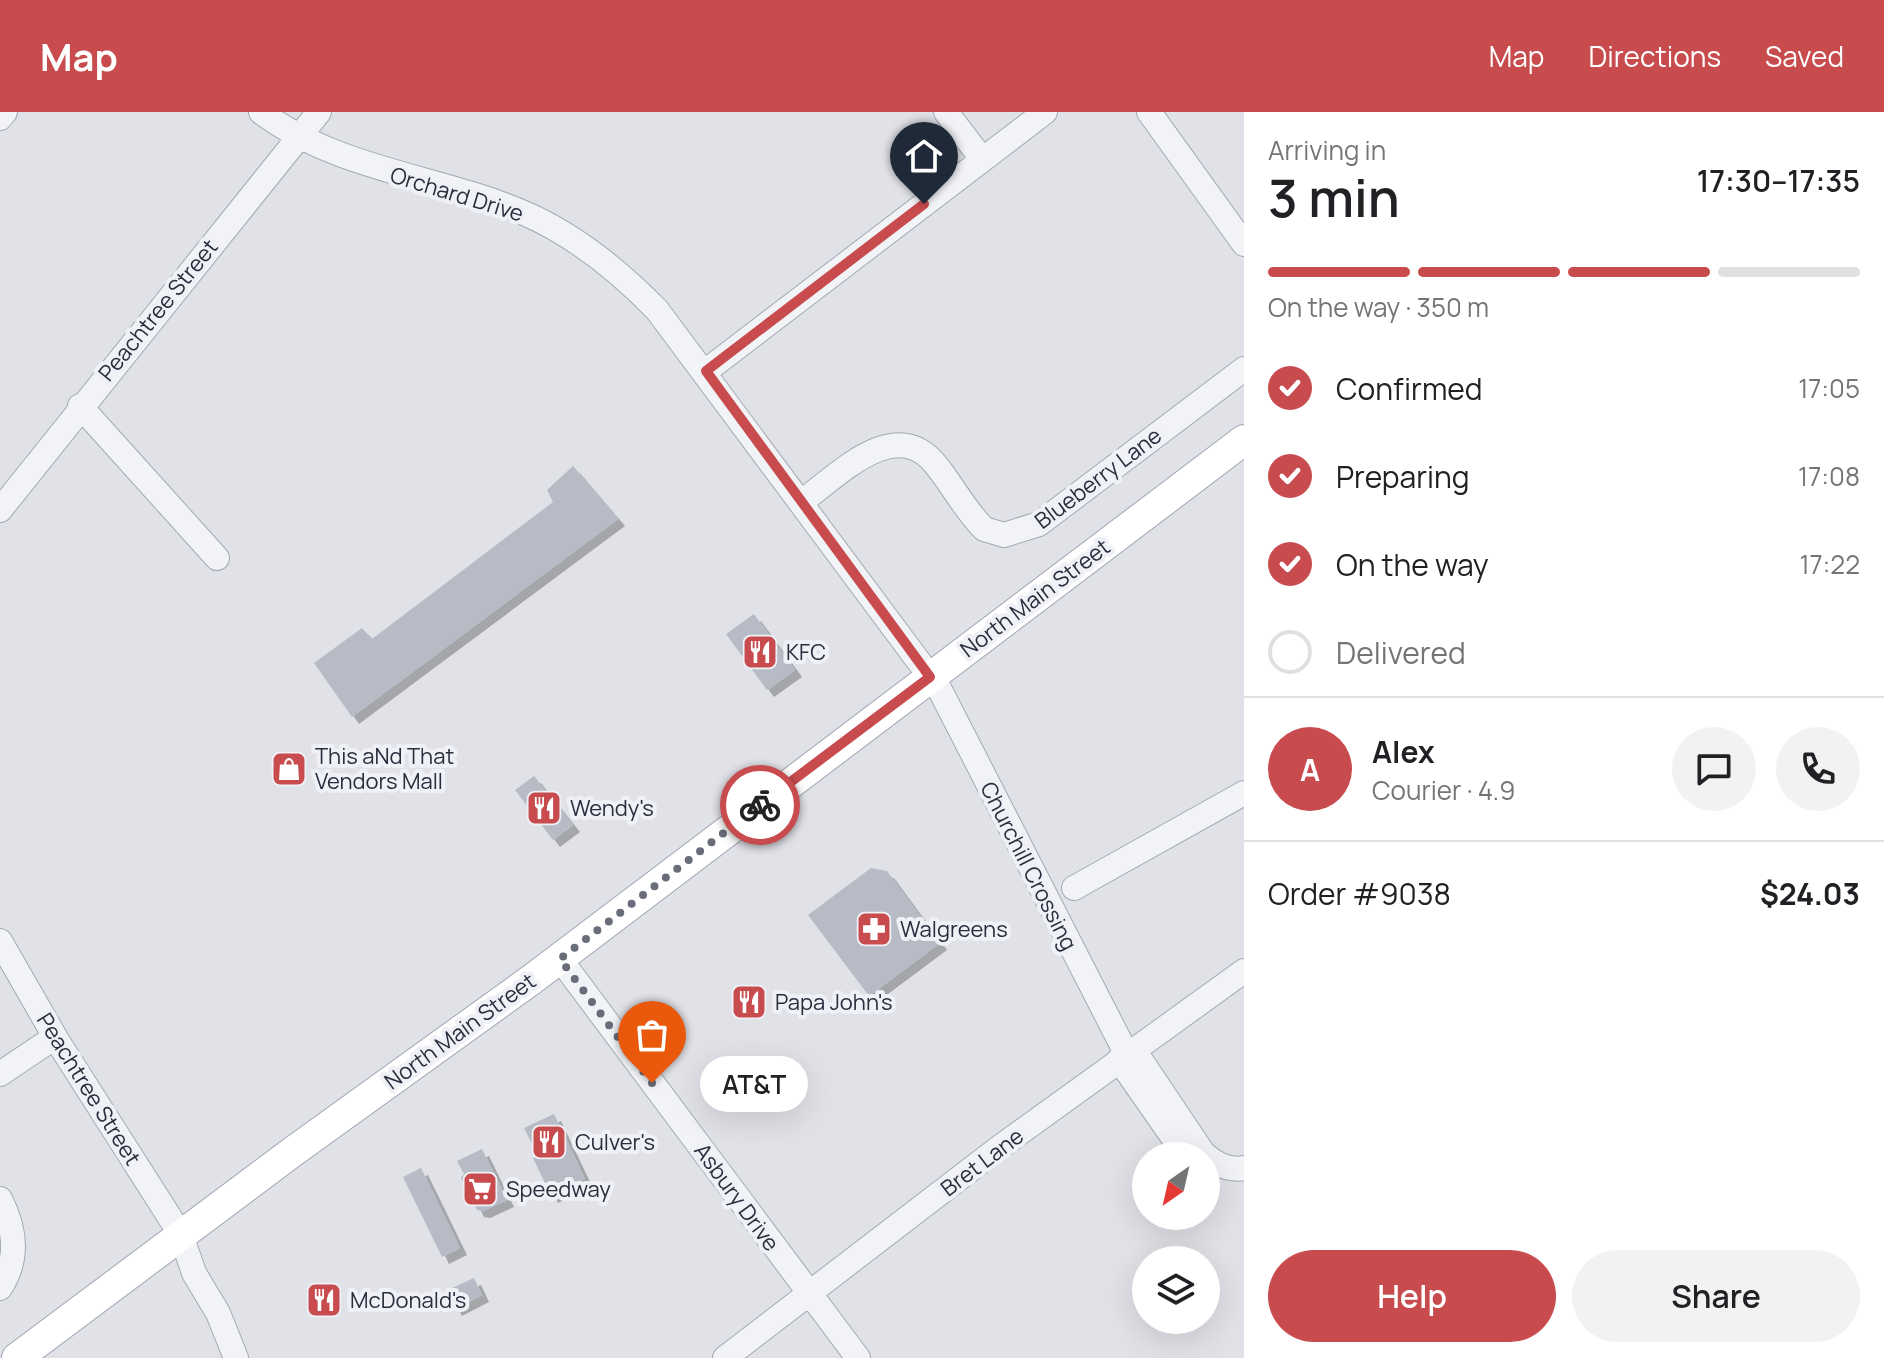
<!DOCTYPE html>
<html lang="en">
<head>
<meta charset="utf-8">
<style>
	body { margin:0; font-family:Manrope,sans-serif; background:#f2f2f2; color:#202124; height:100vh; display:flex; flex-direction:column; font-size:30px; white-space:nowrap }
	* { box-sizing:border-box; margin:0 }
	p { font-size:26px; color:#757577 }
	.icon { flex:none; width:44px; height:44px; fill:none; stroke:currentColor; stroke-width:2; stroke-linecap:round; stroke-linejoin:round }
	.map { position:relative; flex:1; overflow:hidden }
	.panel { display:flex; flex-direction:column; background:#fff; width:640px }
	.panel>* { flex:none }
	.needle { width:52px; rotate:214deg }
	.buttons { position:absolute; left:1132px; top:1030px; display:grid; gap:16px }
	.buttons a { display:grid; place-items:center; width:88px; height:88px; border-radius:50%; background:#fff; box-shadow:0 8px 32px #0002; font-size:40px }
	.pin { position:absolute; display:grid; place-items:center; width:68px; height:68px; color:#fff; margin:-82px -34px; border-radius:50% 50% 50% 0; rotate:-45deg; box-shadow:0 0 8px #0007 }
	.pin .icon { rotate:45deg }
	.courier { position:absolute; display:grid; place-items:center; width:80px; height:80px; margin:-40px; border:6px solid #c84b4d; border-radius:50%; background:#fff; color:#222; box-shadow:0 2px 10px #0007 }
	.bubble { position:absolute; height:56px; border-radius:28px; background:#fff; box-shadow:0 8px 32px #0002; font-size:26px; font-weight:600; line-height:56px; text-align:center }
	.headline em { font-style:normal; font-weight:600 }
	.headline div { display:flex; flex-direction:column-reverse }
	.headline { display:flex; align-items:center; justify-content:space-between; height:136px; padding:0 24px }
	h1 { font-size:52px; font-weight:600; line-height:60px }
	.bar { display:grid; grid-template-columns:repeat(4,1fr); gap:12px 8px; align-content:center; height:96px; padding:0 24px }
	.bar i { height:10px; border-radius:6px; background:#e0e0e0 }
	.bar .current { background:#c84b4d }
	.bar p { grid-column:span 4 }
	.line { display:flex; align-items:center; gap:20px; padding:0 24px; border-top:2px solid #e0e0e0 }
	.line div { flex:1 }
	.round { display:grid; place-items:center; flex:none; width:84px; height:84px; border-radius:42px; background:#f2f2f2 }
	ol { padding:0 24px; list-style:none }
	li { display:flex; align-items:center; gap:24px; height:88px }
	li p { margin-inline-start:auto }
	li .icon { padding:8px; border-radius:50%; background:#c84b4d; color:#fff; stroke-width:4 }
	li:last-child { color:#757577 }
	li i { width:44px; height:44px; border:4px solid #e0e0e0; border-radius:50% }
	.button { display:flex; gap:16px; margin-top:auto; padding:16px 24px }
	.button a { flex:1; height:92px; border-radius:48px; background:#c84b4d; color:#fff; font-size:32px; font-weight:600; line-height:92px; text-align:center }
	.button a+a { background:#f2f2f2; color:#202124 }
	header { display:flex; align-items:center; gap:48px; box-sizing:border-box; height:112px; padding:0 40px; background:#c84b4d; color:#fff }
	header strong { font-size:38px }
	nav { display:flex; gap:44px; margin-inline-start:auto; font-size:28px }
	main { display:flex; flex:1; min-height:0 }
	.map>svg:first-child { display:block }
	.building { fill:#b7bbc5; filter:url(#shadow) }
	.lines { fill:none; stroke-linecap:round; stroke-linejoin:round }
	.minor-casing { stroke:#a5a8b2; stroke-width:26 }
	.major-casing { stroke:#a0a5b3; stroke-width:32 }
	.minor { stroke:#f2f3f7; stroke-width:24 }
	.major { stroke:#fff; stroke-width:30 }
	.done { stroke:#696d7a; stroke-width:8; stroke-dasharray:0 14.4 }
	.route { stroke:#c84b4d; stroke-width:10 }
	.labels { text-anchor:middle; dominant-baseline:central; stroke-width:8; stroke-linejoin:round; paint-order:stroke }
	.street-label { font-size:22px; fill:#292e3f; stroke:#eff1f6 }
	.poi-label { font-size:22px; fill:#292e3f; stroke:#eff1f6; text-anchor:start }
</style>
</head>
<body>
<header>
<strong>Map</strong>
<nav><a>Map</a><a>Directions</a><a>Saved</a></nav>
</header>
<main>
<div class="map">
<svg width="1244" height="1246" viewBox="0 0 1244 1246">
	<defs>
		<filter id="shadow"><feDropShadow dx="7" dy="7" stdDeviation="0" flood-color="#0004"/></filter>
	</defs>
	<rect width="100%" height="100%" fill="#e0e2e8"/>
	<path class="building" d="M 573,354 L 618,407 L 352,605 L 314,551 L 362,516 L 372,527 L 553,390 L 547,378 Z
		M 754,502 L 795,558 L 767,578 L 726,522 Z
		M 534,664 L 573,713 L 553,728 L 515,678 Z
		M 871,756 L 887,759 L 940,831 L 869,884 L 808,803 Z
		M 554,1002 L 585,1067 L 551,1084 L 533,1046 L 538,1044 L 524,1016 Z
		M 482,1037 L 507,1088 L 483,1099 L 477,1098 L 461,1066 L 464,1062 L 457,1049 Z
		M 421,1056 L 460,1136 L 442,1145 L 403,1065 Z
		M 474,1166 L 482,1183 L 455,1197 L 446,1179 Z"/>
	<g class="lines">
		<defs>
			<path id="minor" d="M 261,0 C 340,59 436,63 524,101 C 575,123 618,158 657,198 L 940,578 L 1127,943
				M 946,0 L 982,47
				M 1149,0 L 1244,132
				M 0,6 L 5,0
				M 706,259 L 1045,0
				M 80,294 L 217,446
				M 801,390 C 839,363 895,302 936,353 C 953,374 965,398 984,417 L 1004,423 L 1039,412 L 1244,257
				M 0,398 L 319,0
				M 1074,776 L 1244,681
				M 0,829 L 58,930 L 181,1123 L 194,1161 L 218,1201 L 236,1246
				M 560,847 L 858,1246
				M 1134,938 L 1203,1041 C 1215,1052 1228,1059 1244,1056
				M 1119,948 L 1179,1034 L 1189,1042 L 1203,1041
				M 0,962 L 55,925
				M 0,1087 C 16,1118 19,1147 0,1176
				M 725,1246 L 1000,1035 L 1244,859"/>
			<path id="major" d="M 17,1246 L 291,1041 L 531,868 L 1244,328"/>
		</defs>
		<use href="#minor" class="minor-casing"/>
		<use href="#major" class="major-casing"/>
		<use href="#minor" class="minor"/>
		<use href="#major" class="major"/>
	</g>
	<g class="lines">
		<path class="done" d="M 652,971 L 560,847 L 760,693"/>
		<path class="route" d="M 760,693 L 930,565 L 706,259 L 924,92"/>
	</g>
	<defs>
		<symbol id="restaurant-square" viewBox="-11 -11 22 22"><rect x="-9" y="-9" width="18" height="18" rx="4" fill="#c84b4d" stroke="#eff1f6"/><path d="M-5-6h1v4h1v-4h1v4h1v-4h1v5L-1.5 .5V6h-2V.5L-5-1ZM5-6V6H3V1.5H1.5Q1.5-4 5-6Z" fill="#fff"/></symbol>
		<symbol id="shop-square" viewBox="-11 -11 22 22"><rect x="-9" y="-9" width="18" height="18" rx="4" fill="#c84b4d" stroke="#eff1f6"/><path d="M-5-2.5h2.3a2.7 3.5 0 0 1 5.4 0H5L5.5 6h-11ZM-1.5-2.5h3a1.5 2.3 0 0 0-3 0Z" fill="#fff"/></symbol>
		<symbol id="pharmacy-square" viewBox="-11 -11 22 22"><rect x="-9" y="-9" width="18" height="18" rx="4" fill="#c84b4d" stroke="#eff1f6"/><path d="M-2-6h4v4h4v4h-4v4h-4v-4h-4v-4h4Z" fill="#fff"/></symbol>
		<symbol id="supermarket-square" viewBox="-11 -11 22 22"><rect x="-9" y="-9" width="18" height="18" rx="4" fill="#c84b4d" stroke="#eff1f6"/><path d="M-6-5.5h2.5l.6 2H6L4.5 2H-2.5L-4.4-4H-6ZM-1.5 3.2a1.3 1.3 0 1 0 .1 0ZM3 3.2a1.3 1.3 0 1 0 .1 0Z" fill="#fff"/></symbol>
	</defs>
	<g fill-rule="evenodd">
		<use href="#restaurant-square" x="740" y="520" width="40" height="40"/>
		<use href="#shop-square" x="269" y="637" width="40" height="40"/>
		<use href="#restaurant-square" x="524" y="676" width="40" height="40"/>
		<use href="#pharmacy-square" x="854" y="797" width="40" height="40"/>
		<use href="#restaurant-square" x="729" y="870" width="40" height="40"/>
		<use href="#restaurant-square" x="529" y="1010" width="40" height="40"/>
		<use href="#supermarket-square" x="460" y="1057" width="40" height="40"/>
		<use href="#restaurant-square" x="304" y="1168" width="40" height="40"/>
	</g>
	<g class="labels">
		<g class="street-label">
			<text transform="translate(457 82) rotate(17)">Orchard Drive</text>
			<text transform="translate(158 198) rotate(-51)">Peachtree Street</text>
			<text transform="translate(1098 366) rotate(-37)">Blueberry Lane</text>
			<text transform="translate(1035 486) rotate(-37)">North Main Street</text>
			<text transform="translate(1029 754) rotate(63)">Churchill Crossing</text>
			<text transform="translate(460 919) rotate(-36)">North Main Street</text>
			<text transform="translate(89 977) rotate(58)">Peachtree Street</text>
			<text transform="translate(982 1050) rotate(-37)">Bret Lane</text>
			<text transform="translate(737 1085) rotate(54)">Asbury Drive</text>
		</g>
		<g class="poi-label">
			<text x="786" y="540">KFC</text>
			<text x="315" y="644">This aNd That<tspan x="315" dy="25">Vendors Mall</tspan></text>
			<text x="570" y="696">Wendy's</text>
			<text x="900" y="817">Walgreens</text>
			<text x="775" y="890">Papa John's</text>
			<text x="575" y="1030">Culver's</text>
			<text x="506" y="1077">Speedway</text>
			<text x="350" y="1188">McDonald's</text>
		</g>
	</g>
</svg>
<div class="buttons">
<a><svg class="needle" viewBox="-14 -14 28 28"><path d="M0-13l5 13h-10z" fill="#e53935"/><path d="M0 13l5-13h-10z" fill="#757577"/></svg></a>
<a><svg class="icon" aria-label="layers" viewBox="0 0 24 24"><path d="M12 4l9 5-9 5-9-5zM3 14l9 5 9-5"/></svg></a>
</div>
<div class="pin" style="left:652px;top:971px;background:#ea580c"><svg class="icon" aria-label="bag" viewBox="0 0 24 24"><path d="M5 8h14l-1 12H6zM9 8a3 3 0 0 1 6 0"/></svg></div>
<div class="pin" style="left:924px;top:92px;background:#1f2937"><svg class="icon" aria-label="home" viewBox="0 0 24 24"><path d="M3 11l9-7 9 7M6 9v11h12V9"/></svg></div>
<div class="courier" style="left:760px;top:693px"><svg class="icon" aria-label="bike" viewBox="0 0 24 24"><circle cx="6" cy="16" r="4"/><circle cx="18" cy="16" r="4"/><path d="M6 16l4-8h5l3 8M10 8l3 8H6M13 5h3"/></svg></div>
<div class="bubble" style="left:700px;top:944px;width:108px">AT&amp;T</div>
</div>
<section class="panel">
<div class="headline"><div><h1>3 min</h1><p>Arriving in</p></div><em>17:30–17:35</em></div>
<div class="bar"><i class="current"></i><i class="current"></i><i class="current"></i><i></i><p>On the way · 350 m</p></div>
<ol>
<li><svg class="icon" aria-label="check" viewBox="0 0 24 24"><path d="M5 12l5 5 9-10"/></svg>Confirmed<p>17:05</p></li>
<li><svg class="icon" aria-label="check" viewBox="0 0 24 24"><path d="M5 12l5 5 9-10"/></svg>Preparing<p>17:08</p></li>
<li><svg class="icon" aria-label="check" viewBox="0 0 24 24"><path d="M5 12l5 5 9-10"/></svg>On the way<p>17:22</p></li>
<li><i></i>Delivered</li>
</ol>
<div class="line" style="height:144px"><b class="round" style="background:#c84b4d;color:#fff">A</b><div><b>Alex</b><p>Courier · 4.9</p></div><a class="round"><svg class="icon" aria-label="chat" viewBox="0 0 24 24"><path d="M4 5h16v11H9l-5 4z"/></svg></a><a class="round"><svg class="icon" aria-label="phone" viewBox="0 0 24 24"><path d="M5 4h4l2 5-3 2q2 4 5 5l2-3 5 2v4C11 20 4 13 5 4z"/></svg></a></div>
<div class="line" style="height:104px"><div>Order #9038</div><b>$24.03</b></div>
<div class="button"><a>Help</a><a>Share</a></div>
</section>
</main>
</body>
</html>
